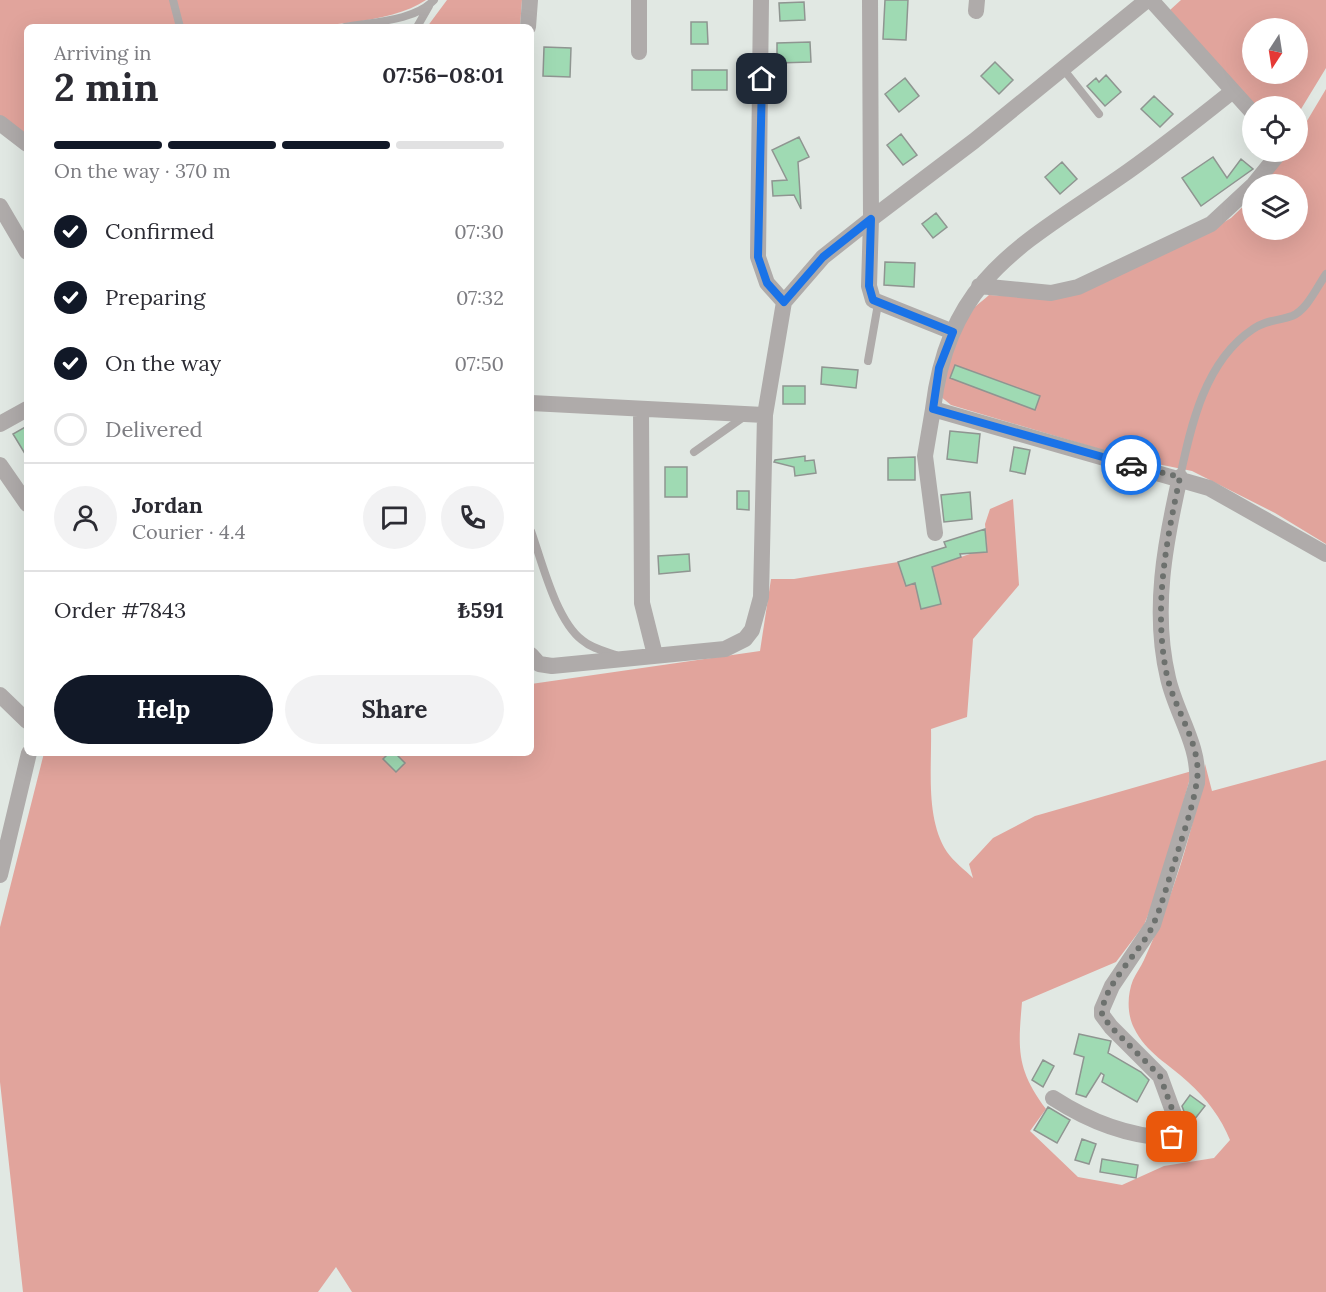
<!DOCTYPE html>
<html lang="en">
<head>
<meta charset="utf-8">
<style>
	body { margin:0; font-family:Lora,serif; background:#f2f2f3; color:#2b2b33; height:100vh; display:flex; flex-direction:column; font-size:22px; white-space:nowrap }
	* { box-sizing:border-box; margin:0 }
	p { font-size:20px; color:#7c7c81 }
	.icon { flex:none; width:33px; height:33px; fill:none; stroke:currentColor; stroke-width:2; stroke-linecap:round; stroke-linejoin:round }
	.map { position:relative; flex:1; overflow:hidden }
	.side { position:absolute; left:24px; top:24px; width:510px; height:732px; display:flex; flex-direction:column; background:#fff; border-radius:9px; box-shadow:0 6px 24px #0002 }
	.side>* { flex:none }
	.needle { width:39px; rotate:192deg }
	.buttons { position:absolute; left:1242px; top:18px; display:grid; gap:12px }
	.buttons a { display:grid; place-items:center; width:66px; height:66px; border-radius:50%; background:#fff; box-shadow:0 6px 24px #0002; font-size:30px }
	.pin { position:absolute; display:grid; place-items:center; width:51px; height:51px; color:#fff; margin:-26px; border-radius:12px; box-shadow:0 3px 9px #0006 }
	.courier { position:absolute; display:grid; place-items:center; width:60px; height:60px; margin:-30px; border:4px solid #1a73e8; border-radius:50%; background:#fff; color:#222; box-shadow:0 2px 8px #0007 }
	.headline em { font-style:normal; font-weight:800 }
	.headline div { display:flex; flex-direction:column-reverse }
	.headline { display:flex; align-items:center; justify-content:space-between; height:102px; padding:0 30px }
	h1 { font-size:39px; font-weight:800; line-height:45px }
	.bar { display:grid; grid-template-columns:repeat(4,1fr); gap:9px 6px; align-content:center; height:72px; padding:0 30px }
	.bar i { height:8px; border-radius:4px; background:#e1e1e2 }
	.bar .selected { background:#111827 }
	.bar p { grid-column:span 4 }
	.line { display:flex; align-items:center; gap:15px; padding:0 30px; border-top:2px solid #e1e1e2 }
	.line div { flex:1 }
	.round { display:grid; place-items:center; flex:none; width:63px; height:63px; border-radius:32px; background:#f2f2f3 }
	ol { padding:0 30px; list-style:none }
	li { display:flex; align-items:center; gap:18px; height:66px }
	li p { margin-inline-start:auto }
	li .icon { padding:6px; border-radius:50%; background:#111827; color:#fff; stroke-width:4 }
	li:last-child { color:#7c7c81 }
	li i { width:33px; height:33px; border:3px solid #e1e1e2; border-radius:50% }
	.primary-button { display:flex; gap:12px; margin-top:auto; padding:12px 30px }
	.primary-button a { flex:1; height:69px; border-radius:36px; background:#111827; color:#fff; font-size:24px; font-weight:800; line-height:69px; text-align:center }
	.primary-button a+a { background:#f2f2f3; color:#2b2b33 }
	.map>svg:first-child { display:block }
	.green { fill:#e1a49c; fill-rule:evenodd }
	.building { fill:#9fdab3; stroke:#8f9591; stroke-width:1.5 }
	.lines { fill:none; stroke-linecap:round; stroke-linejoin:round }
	.service { stroke:#afabaa; stroke-width:8 }
	.minor { stroke:#afabaa; stroke-width:16 }
	.done { stroke:#6d716e; stroke-width:6; stroke-dasharray:0 10.8 }
	.route { stroke:#1a73e8; stroke-width:8 }
</style>
</head>
<body>
<div class="map">
<svg width="1326" height="1292" viewBox="0 0 1326 1292">
	<rect width="100%" height="100%" fill="#e1e8e3"/>
	<path class="green" d="M 0,0 L 426,0 C 377,33 255,27 196,27 C 140,27 83,27 27,27 L 27,139 L 0,118 Z
		M 447,0 L 522,0 L 520,27 L 427,27 Z
		M 1181,0 L 1326,0 L 1326,68 L 1298,114 L 1298,106 L 1255,106 L 1170,10 ZM 1252,28 L 1298,28 L 1298,74 L 1252,74 Z
		M 1326,89 L 1326,544 L 1275,513 L 1192,471 L 1133,459 L 951,405 L 940,396 C 943,374 960,325 975,307 C 979,303 985,299 989,295 L 1059,299 L 1197,238 L 1231,218 L 1252,198 L 1252,230 L 1298,230 L 1298,184 L 1263,184 L 1286,152 L 1298,152 L 1298,136 Z
		M 1013,499 L 1019,585 L 973,639 L 967,717 L 931,729 C 932,767 925,818 947,852 C 953,861 965,870 973,878 L 969,864 L 993,838 L 1035,816 L 1192,771 L 1161,883 L 1144,925 L 1116,962 L 1022,1002 C 1018,1049 1016,1069 1046,1109 L 1030,1131 L 1078,1177 L 1122,1185 L 1164,1166 L 1214,1158 L 1230,1140 C 1221,1118 1207,1099 1188,1082 C 1169,1064 1146,1053 1134,1028 C 1127,1014 1127,995 1133,980 C 1136,973 1141,967 1144,960 C 1172,899 1194,830 1205,764 L 1212,791 L 1326,760 L 1326,1292 L 352,1292 L 336,1267 L 318,1292 L 23,1292 L 0,1082 L 0,927 L 44,753 L 531,753 L 531,684 L 760,651 L 771,579 L 794,579 L 898,562 L 906,586 L 921,581 L 918,571 L 973,553 L 987,552 L 985,524 L 990,509 Z"/>
	<path class="building" d="M 885,0 L 908,0 L 906,40 L 883,39 Z
		M 804,2 L 805,20 L 780,21 L 779,3 Z
		M 691,22 L 707,22 L 708,44 L 691,44 Z
		M 810,42 L 811,62 L 777,63 L 777,43 Z
		M 544,47 L 571,48 L 570,77 L 543,76 Z
		M 995,62 L 1013,80 L 999,94 L 981,76 Z
		M 692,70 L 727,70 L 727,90 L 692,90 Z
		M 1106,75 L 1121,92 L 1105,106 L 1087,86 L 1096,78 L 1099,82 Z
		M 905,78 L 919,96 L 899,112 L 885,94 Z
		M 1154,96 L 1173,114 L 1160,127 L 1141,109 Z
		M 901,134 L 917,155 L 903,165 L 887,145 Z
		M 799,137 L 809,157 L 798,162 L 801,209 L 794,195 L 773,196 L 772,181 L 787,180 L 772,150 Z
		M 1213,157 L 1227,178 L 1241,159 L 1253,169 L 1201,206 L 1182,178 Z
		M 1062,162 L 1077,179 L 1060,194 L 1045,177 Z
		M 936,213 L 947,227 L 933,238 L 922,224 Z
		M 885,262 L 915,263 L 914,287 L 884,285 Z
		M 955,365 L 1040,396 L 1035,410 L 950,378 Z
		M 822,367 L 858,370 L 856,388 L 821,384 Z
		M 783,386 L 805,386 L 805,404 L 783,404 Z
		M 27,426 L 27,457 L 13,434 Z
		M 950,431 L 980,434 L 977,463 L 947,459 Z
		M 1014,447 L 1030,450 L 1025,474 L 1010,471 Z
		M 805,456 L 805,461 L 814,460 L 816,473 L 795,476 L 794,467 L 774,462 L 775,460 Z
		M 915,457 L 915,480 L 888,480 L 888,458 Z
		M 665,467 L 687,467 L 687,497 L 665,497 Z
		M 737,491 L 749,491 L 749,510 L 737,509 Z
		M 970,492 L 972,519 L 944,522 L 941,495 Z
		M 985,529 L 987,552 L 960,554 L 961,557 L 932,567 L 941,604 L 921,609 L 915,583 L 906,586 L 898,562 L 946,547 L 944,542 Z
		M 689,554 L 690,571 L 659,574 L 658,556 Z
		M 389,753 L 395,753 L 405,763 L 396,772 L 383,759 Z
		M 1079,1034 L 1111,1041 L 1108,1053 L 1141,1072 L 1149,1080 L 1137,1102 L 1102,1082 L 1104,1075 L 1101,1073 L 1086,1097 L 1076,1094 L 1084,1057 L 1074,1054 Z
		M 1043,1060 L 1054,1066 L 1043,1087 L 1032,1080 Z
		M 1190,1095 L 1205,1106 L 1194,1120 L 1185,1114 L 1182,1106 Z
		M 1048,1107 L 1070,1120 L 1057,1143 L 1034,1130 Z
		M 1082,1139 L 1096,1144 L 1089,1164 L 1075,1160 Z
		M 1102,1159 L 1138,1165 L 1136,1178 L 1100,1172 Z"/>
	<g class="lines">
		<path class="service" d="M 173,0 L 180,27
			M 345,27 C 372,22 415,21 434,0
			M 417,27 L 429,6
			M 1064,70 L 1099,114
			M 868,361 L 878,304
			M 694,452 L 745,416
			M 1180,477 C 1191,425 1205,361 1253,329 C 1265,320 1278,321 1292,316 C 1307,310 1317,287 1326,274
			M 531,531 C 542,562 556,620 582,640 C 591,648 604,651 616,655"/>
		<path class="minor" d="M 761,0 L 758,257 L 767,283 L 784,302 L 823,257 L 871,219 L 869,286 L 873,300 L 953,332
			M 870,0 L 871,219
			M 1151,0 L 1252,112
			M 976,11 L 977,0
			M 528,27 L 530,0
			M 639,52 L 639,0
			M 1233,91 C 1196,120 1159,150 1120,177 C 1022,245 949,277 933,409 L 1209,488 L 1326,554
			M 0,123 L 27,144
			M 1254,184 L 1280,152
			M 0,206 L 27,252
			M 871,219 L 974,141 L 1147,0
			M 979,286 L 1051,293 L 1078,287 L 1211,224 L 1252,186
			M 531,403 L 765,415
			M 641,409 L 642,603 L 655,655
			M 933,409 L 925,456 L 935,533
			M 0,424 L 27,409
			M 0,465 L 27,504
			M 531,655 L 539,664 L 552,666 L 725,649 L 745,639 L 752,630 L 761,597 L 765,415 L 784,302
			M 0,695 L 27,721
			M 0,875 L 29,753
			M 1053,1098 C 1087,1120 1126,1136 1168,1138 L 1176,1133 L 1175,1117 L 1160,1076 L 1111,1027 L 1102,1015 L 1102,1009 L 1112,986 L 1153,925 L 1197,783 C 1200,745 1176,714 1168,678 C 1152,611 1165,543 1180,477"/>
	</g>
	<g class="lines">
		<path class="done" d="M 1131,465 L 1180,477 C 1166,543 1153,609 1167,676 C 1175,711 1202,745 1197,780 C 1193,808 1182,837 1174,864 C 1167,884 1162,906 1153,925 C 1141,952 1102,985 1102,1015 L 1111,1027 L 1160,1076 L 1175,1117 L 1176,1128 L 1172,1137"/>
		<path class="route" d="M 762,79 L 758,257 L 767,283 L 784,302 L 823,257 L 871,219 L 869,286 L 873,300 L 953,332 L 939,368 L 933,409 L 1131,465"/>
	</g>
</svg>
<div class="buttons">
<a><svg class="needle" viewBox="-14 -14 28 28"><path d="M0-13l5 13h-10z" fill="#e53935"/><path d="M0 13l5-13h-10z" fill="#7c7c81"/></svg></a>
<a><svg class="icon" aria-label="locate" viewBox="0 0 24 24"><circle cx="12" cy="12" r="6"/><path d="M12 2v4M12 18v4M2 12h4M18 12h4"/></svg></a>
<a><svg class="icon" aria-label="layers" viewBox="0 0 24 24"><path d="M12 4l9 5-9 5-9-5zM3 14l9 5 9-5"/></svg></a>
</div>
<div class="pin" style="left:1172px;top:1137px;background:#ea580c"><svg class="icon" aria-label="bag" viewBox="0 0 24 24"><path d="M5 8h14l-1 12H6zM9 8a3 3 0 0 1 6 0"/></svg></div>
<div class="pin" style="left:762px;top:79px;background:#1f2937"><svg class="icon" aria-label="home" viewBox="0 0 24 24"><path d="M3 11l9-7 9 7M6 9v11h12V9"/></svg></div>
<div class="courier" style="left:1131px;top:465px"><svg class="icon" aria-label="car" viewBox="0 0 24 24"><path d="M5 17H2v-5l4-1 3-4h7l3 4 3 1v5h-3M9 17h6M6 11h13"/><circle cx="7" cy="17" r="2"/><circle cx="17" cy="17" r="2"/></svg></div>
<section class="side">
<div class="headline"><div><h1>2 min</h1><p>Arriving in</p></div><em>07:56–08:01</em></div>
<div class="bar"><i class="selected"></i><i class="selected"></i><i class="selected"></i><i></i><p>On the way · 370 m</p></div>
<ol>
<li><svg class="icon" aria-label="check" viewBox="0 0 24 24"><path d="M5 12l5 5 9-10"/></svg>Confirmed<p>07:30</p></li>
<li><svg class="icon" aria-label="check" viewBox="0 0 24 24"><path d="M5 12l5 5 9-10"/></svg>Preparing<p>07:32</p></li>
<li><svg class="icon" aria-label="check" viewBox="0 0 24 24"><path d="M5 12l5 5 9-10"/></svg>On the way<p>07:50</p></li>
<li><i></i>Delivered</li>
</ol>
<div class="line" style="height:108px"><a class="round"><svg class="icon" aria-label="person" viewBox="0 0 24 24"><circle cx="12" cy="8" r="4"/><path d="M4 21q1-7 8-7t8 7"/></svg></a><div><b>Jordan</b><p>Courier · 4.4</p></div><a class="round"><svg class="icon" aria-label="chat" viewBox="0 0 24 24"><path d="M4 5h16v11H9l-5 4z"/></svg></a><a class="round"><svg class="icon" aria-label="phone" viewBox="0 0 24 24"><path d="M5 4h4l2 5-3 2q2 4 5 5l2-3 5 2v4C11 20 4 13 5 4z"/></svg></a></div>
<div class="line" style="height:78px"><div>Order #7843</div><b>₺591</b></div>
<div class="primary-button"><a>Help</a><a>Share</a></div>
</section>
</div>
</body>
</html>
